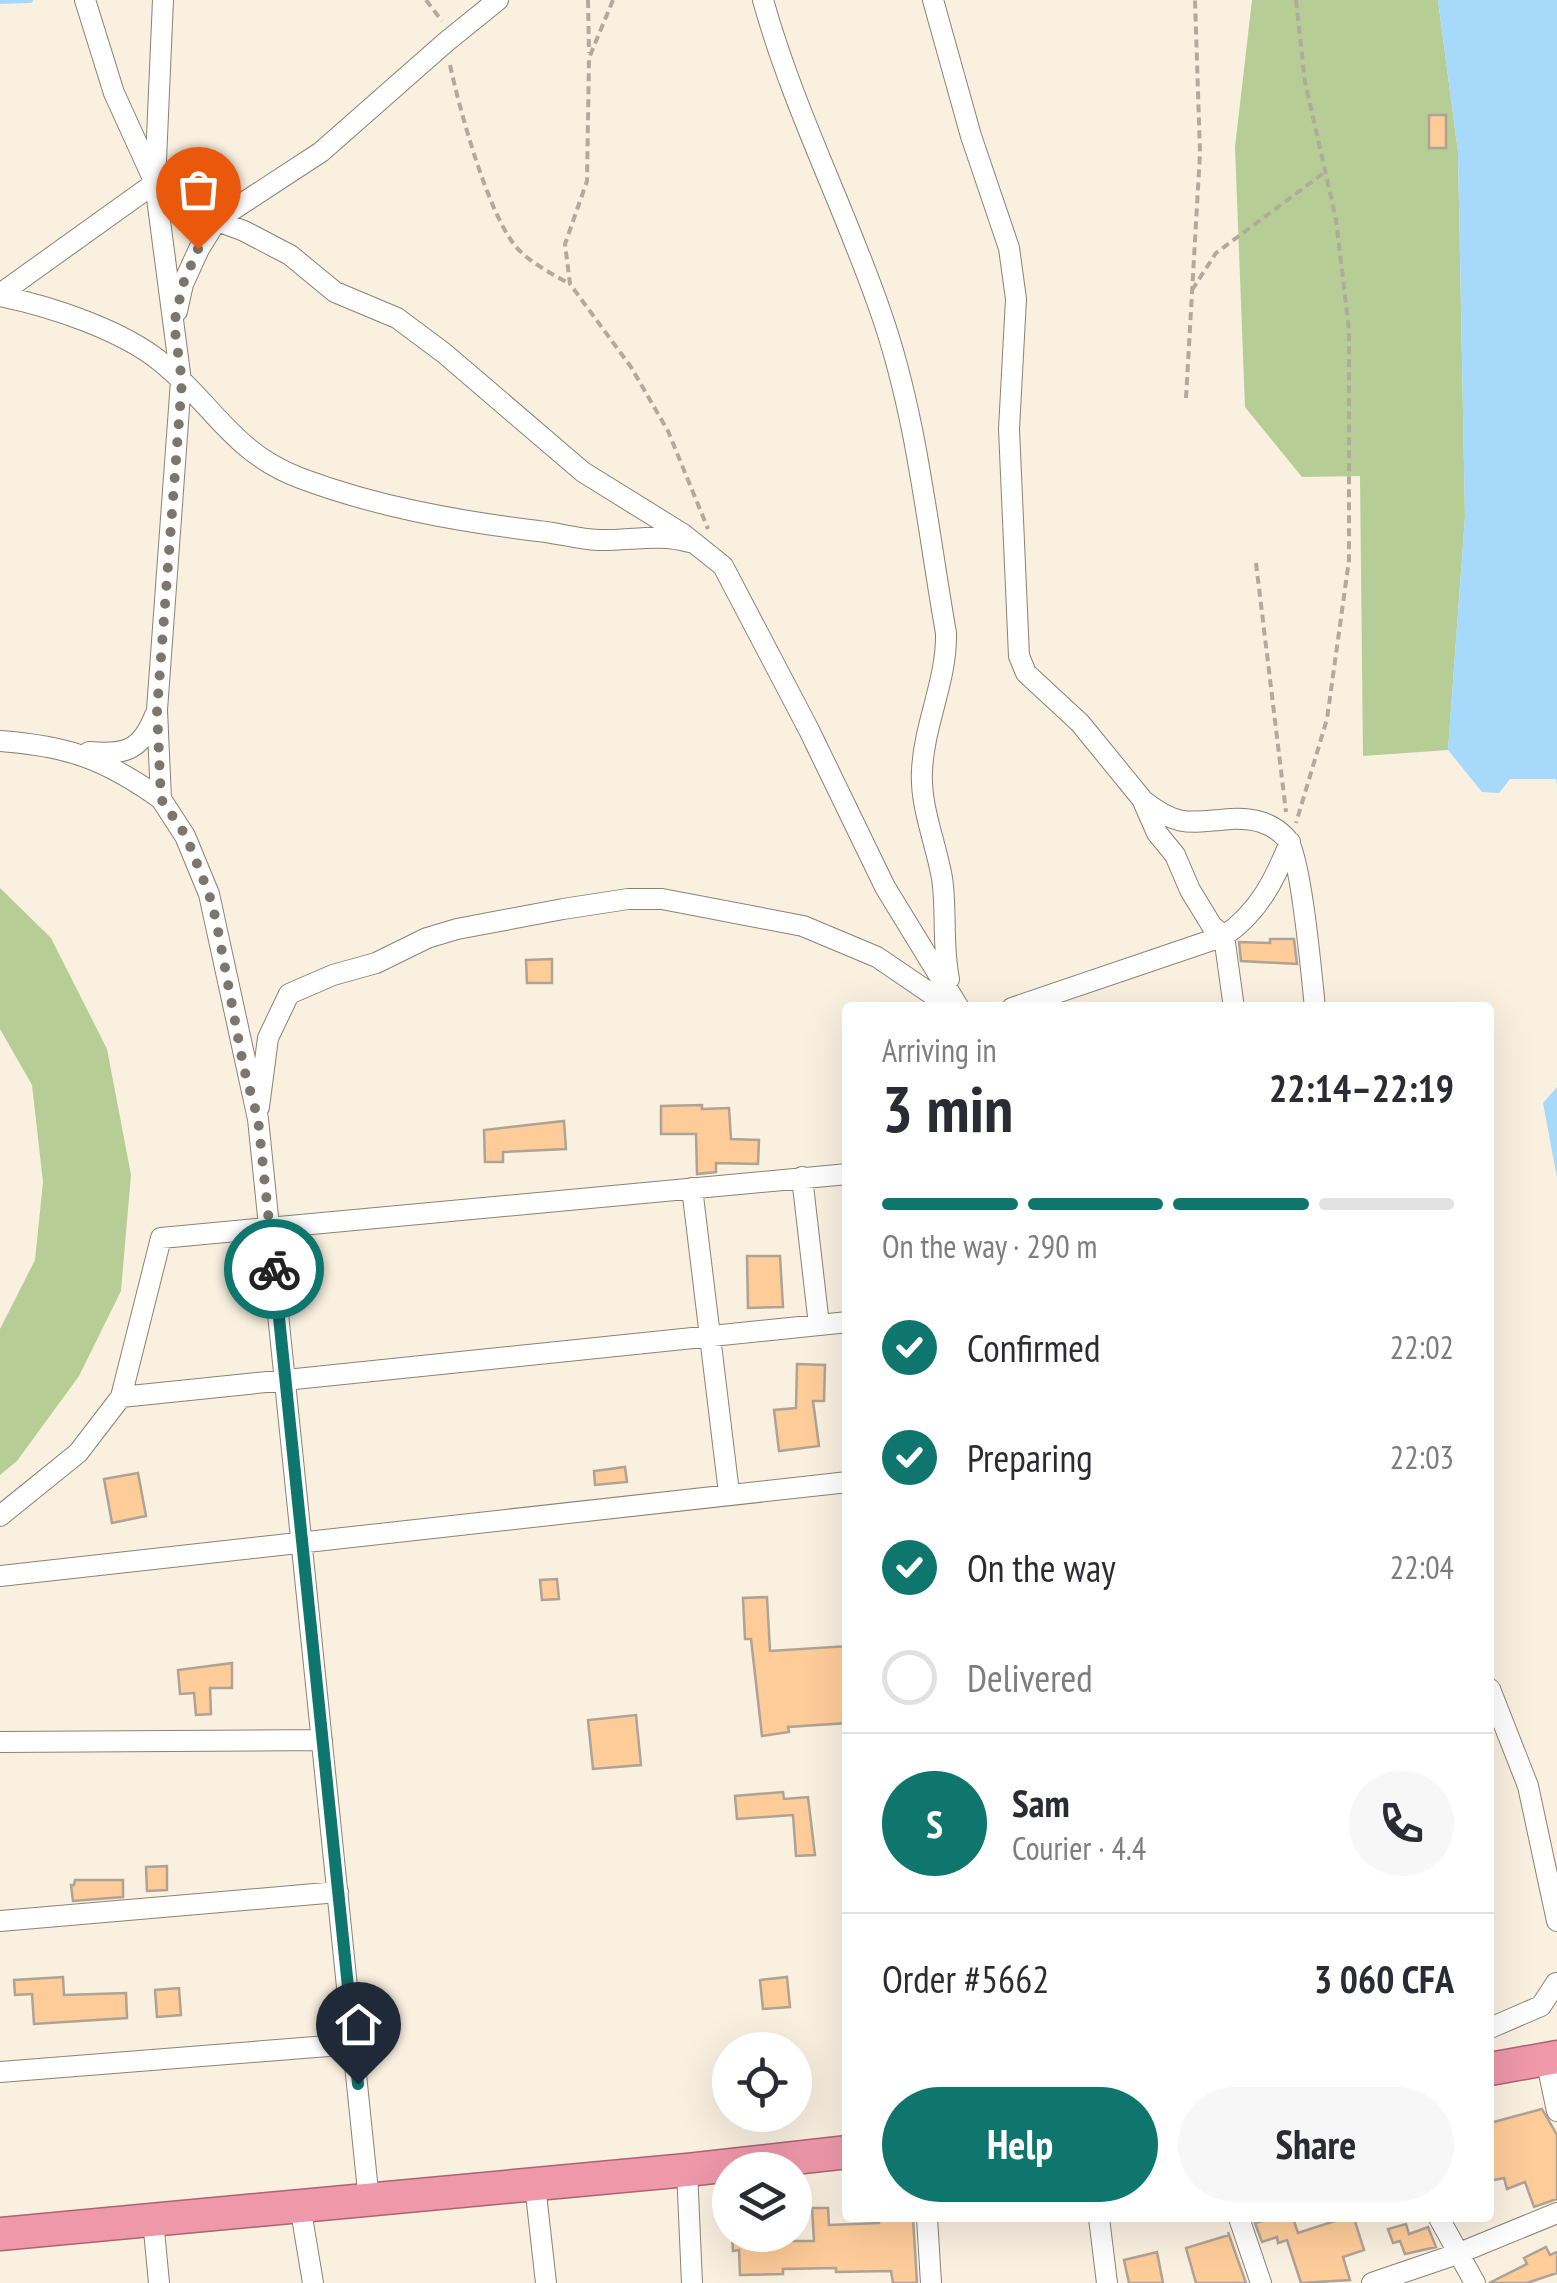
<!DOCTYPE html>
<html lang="en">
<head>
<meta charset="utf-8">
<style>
	body { margin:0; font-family:"PT Sans Narrow",sans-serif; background:#f7f7f7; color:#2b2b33; height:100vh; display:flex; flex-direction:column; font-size:38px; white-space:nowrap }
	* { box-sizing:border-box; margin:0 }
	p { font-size:32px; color:#7c7c81 }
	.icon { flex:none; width:55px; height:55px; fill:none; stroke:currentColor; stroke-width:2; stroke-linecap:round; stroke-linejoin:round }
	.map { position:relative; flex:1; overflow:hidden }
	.panel { position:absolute; left:842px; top:1002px; width:652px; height:1220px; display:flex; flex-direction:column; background:#fff; border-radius:10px; box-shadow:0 10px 40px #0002 }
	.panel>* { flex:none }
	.buttons { position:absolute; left:712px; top:2032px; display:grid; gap:20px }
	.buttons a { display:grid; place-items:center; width:100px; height:100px; border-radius:50%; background:#fff; box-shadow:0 10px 40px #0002; font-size:50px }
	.pin { position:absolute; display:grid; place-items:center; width:85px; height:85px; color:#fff; margin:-102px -42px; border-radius:50% 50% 50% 0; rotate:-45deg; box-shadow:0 0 10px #0007 }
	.pin .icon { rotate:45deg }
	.courier { position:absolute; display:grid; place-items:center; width:100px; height:100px; margin:-50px; border:8px solid #0f766e; border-radius:50%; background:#fff; color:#222; box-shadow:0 2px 12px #0007 }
	.head em { font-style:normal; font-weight:700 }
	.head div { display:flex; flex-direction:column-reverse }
	.head { display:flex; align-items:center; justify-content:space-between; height:170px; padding:0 40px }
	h1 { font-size:65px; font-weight:700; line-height:75px }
	.bar { display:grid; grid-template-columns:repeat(4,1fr); gap:15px 10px; align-content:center; height:120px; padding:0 40px }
	.bar i { height:12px; border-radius:8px; background:#e1e1e2 }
	.bar .selected { background:#0f766e }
	.bar p { grid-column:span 4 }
	.line { display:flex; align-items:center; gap:25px; padding:0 40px; border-top:2px solid #e1e1e2 }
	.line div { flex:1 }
	.round { display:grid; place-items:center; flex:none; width:105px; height:105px; border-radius:52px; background:#f7f7f7 }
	ol { padding:0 40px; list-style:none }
	li { display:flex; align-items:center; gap:30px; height:110px }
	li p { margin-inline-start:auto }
	li .icon { padding:10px; border-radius:50%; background:#0f766e; color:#fff; stroke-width:4 }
	li:last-child { color:#7c7c81 }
	li i { width:55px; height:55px; border:5px solid #e1e1e2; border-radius:50% }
	.cta { display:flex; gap:20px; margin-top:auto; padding:20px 40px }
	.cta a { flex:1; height:115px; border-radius:60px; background:#0f766e; color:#fff; font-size:40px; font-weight:700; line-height:115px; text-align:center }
	.cta a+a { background:#f7f7f7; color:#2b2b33 }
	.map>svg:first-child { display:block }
	.green { fill:#b6cd95 }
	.water { fill:#a7d9fa }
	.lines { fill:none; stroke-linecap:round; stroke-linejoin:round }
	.stream { stroke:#a7d9fa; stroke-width:6 }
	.building { fill:#fecc99; stroke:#afa296; stroke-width:2.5 }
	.minor-casing { stroke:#8b8274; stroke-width:22 }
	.trunk-casing { stroke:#ab6471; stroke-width:35 }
	.path { stroke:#b1aa9d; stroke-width:4; stroke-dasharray:8 5; stroke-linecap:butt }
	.minor { stroke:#fff; stroke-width:20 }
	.trunk { stroke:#ee98aa; stroke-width:32 }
	.done { stroke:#7d766d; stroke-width:10; stroke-dasharray:0 18 }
	.route { stroke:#0f766e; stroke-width:12 }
</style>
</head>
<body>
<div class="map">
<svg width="1557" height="2283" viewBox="0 0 1557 2283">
	<rect width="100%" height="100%" fill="#faf0e0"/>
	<path class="green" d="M 1252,0 L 1438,0 L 1458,152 L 1465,517 L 1448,750 L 1363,756 L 1360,476 L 1302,477 L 1245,407 L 1235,147 Z
		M 0,888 L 51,938 L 107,1049 L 131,1175 L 121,1291 L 79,1376 L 17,1461 L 0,1475 L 0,1329 L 35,1260 L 43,1182 L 32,1085 L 0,1029 Z"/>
	<path class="water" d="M 1438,0 L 1557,0 L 1557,786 L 1556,779 L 1510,779 L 1499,793 L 1482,792 L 1448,750 L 1465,517 L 1458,152 Z
		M 1557,1087 L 1557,1178 L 1543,1103 Z"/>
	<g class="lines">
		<path class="stream" d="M 0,1 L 30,0"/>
	</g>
	<path class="building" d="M 1429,115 L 1446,115 L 1446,148 L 1429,148 Z
		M 1270,939 L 1294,939 L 1297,964 L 1241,961 L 1239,942 L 1270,943 Z
		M 552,959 L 552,983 L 527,983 L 526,960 Z
		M 702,1105 L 702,1109 L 729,1108 L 731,1139 L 759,1140 L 758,1164 L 716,1163 L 716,1172 L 697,1174 L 696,1134 L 661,1134 L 661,1106 Z
		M 564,1121 L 566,1149 L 503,1152 L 503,1162 L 485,1162 L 484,1130 Z
		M 747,1256 L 780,1256 L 783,1307 L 748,1308 Z
		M 797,1364 L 825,1365 L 824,1401 L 813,1401 L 819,1446 L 779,1451 L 774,1410 L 796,1408 Z
		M 625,1467 L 627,1482 L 595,1485 L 594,1471 Z
		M 138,1473 L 146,1516 L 112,1523 L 104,1479 Z
		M 557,1579 L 559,1599 L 542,1600 L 540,1580 Z
		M 767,1597 L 770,1651 L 848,1646 L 848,1723 L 788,1727 L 789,1732 L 762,1736 L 751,1639 L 745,1639 L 743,1598 Z
		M 232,1663 L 232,1688 L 210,1688 L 211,1714 L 196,1715 L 194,1693 L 180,1694 L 178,1670 Z
		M 636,1715 L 641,1765 L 593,1769 L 588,1720 Z
		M 783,1792 L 784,1799 L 808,1797 L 815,1855 L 796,1856 L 793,1815 L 737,1819 L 735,1796 Z
		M 167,1866 L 167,1890 L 147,1891 L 146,1867 Z
		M 75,1880 L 123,1880 L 123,1897 L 73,1901 L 71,1885 L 74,1885 Z
		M 63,1977 L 64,1995 L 126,1993 L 127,2018 L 34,2024 L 32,1994 L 15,1995 L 14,1980 Z
		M 787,1977 L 790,2007 L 763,2009 L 760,1980 Z
		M 179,1988 L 181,2015 L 157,2017 L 155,1990 Z
		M 1542,2109 L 1557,2135 L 1557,2199 L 1534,2207 L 1525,2182 L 1507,2189 L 1504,2178 L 1490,2181 L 1490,2123 Z
		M 812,2208 L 828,2208 L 829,2225 L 879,2223 L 878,2218 L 913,2218 L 917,2283 L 893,2283 L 891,2271 L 836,2272 L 836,2268 L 783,2269 L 783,2274 L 740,2275 L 739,2250 L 733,2251 L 732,2235 L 782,2235 L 782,2241 L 814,2241 Z
		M 1274,2218 L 1293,2218 L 1298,2233 L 1344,2218 L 1354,2218 L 1364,2250 L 1343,2257 L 1350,2280 L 1301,2283 L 1287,2240 L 1278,2243 L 1277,2237 L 1262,2242 L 1255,2223 Z
		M 1406,2224 L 1409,2234 L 1428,2227 L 1436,2247 L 1405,2254 L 1400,2241 L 1393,2243 L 1388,2229 Z
		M 1228,2232 L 1246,2283 L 1196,2283 L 1186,2248 L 1229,2235 Z
		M 1546,2247 L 1550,2255 L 1557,2252 L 1557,2273 L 1527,2283 L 1489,2283 L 1527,2264 L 1524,2258 Z
		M 1157,2252 L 1163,2283 L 1129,2283 L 1124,2260 Z"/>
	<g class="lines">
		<defs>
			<path id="minor" d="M 85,0 L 114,93 L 155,183 L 191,211 L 244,231 L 290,255 L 335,292 L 397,318 L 444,353 L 583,472 L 683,534 L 723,566 L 809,730 L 885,887 L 959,1008
				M 163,0 L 155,183 L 181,381 L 157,710 L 161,799 L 185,836 L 209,894 L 258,1119 L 369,2201
				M 763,0 C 793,108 845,208 881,313 C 917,416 927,526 946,633 C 947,681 924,723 922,771 C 920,807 936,843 942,878 C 947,912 942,945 949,979
				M 933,0 L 971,136 L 1009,248 L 1016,299 L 1009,429 L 1019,656 L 1026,673 L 1080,723 L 1142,799 L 1157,833 L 1175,855 L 1190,890 L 1212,926 L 1224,936 L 1234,1008
				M 0,294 L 155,183
				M 0,296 C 50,306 122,330 161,362 C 213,404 232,452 300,478 C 377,507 457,521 538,531 C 558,533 578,539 598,540 C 629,541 659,533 689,542
				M 177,311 L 183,284 L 199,249 L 217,220 L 321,152 L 446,42 L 498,0
				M 0,741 C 68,746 105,759 161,799
				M 89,752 C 125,755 141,751 155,715
				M 1144,801 C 1178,828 1191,822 1231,819 C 1253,818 1272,822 1287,839 C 1301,855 1312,979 1315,1008
				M 1012,1008 L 1224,936 C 1259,912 1275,879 1290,842
				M 259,1107 L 268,1038 L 289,994 L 333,975 L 376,963 L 427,938 L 457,929 L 563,909 L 628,899 L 662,899 L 803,926 L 877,957 L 952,1008
				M 802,1177 L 819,1325
				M 692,1188 L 729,1493
				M 121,1397 L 848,1322
				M 0,1516 L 78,1453 L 121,1397 L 161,1238 L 848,1174
				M 0,1576 L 848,1482
				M 1490,1689 L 1528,1786 L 1557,1921
				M 0,1742 L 322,1740
				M 0,1921 L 338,1892
				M 1490,2028 L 1541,2006 L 1556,1983
				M 1546,2059 L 1557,2111
				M 0,2072 L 353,2044
				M 687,2170 L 692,2283
				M 535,2185 L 546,2283
				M 300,2205 L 313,2283
				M 927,2218 L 931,2283
				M 1099,2218 L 1107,2283
				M 1239,2218 L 1261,2283
				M 1439,2218 L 1475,2283
				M 153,2220 L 159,2283
				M 1372,2283 L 1457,2254 L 1557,2213"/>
			<path id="trunk" d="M 1490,2069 L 1557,2057
				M 0,2234 L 687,2170 L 848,2152"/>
		</defs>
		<use href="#minor" class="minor-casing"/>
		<use href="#trunk" class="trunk-casing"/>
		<path class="path" d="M 426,0 L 442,21
			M 588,0 L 589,53
			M 613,0 L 589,58 L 587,181 L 565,244 L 570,284 L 631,367 L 668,431 L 708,529
			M 1296,0 L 1305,82 L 1336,219 L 1349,330 L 1349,560 L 1327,719 L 1296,823
			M 450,65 C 460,111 486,206 513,243 C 526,261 551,273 570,284
			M 1192,290 L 1216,253 L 1325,172
			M 1186,398 L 1200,153 L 1195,0
			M 1256,563 L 1286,812"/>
		<use href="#minor" class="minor"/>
		<use href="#trunk" class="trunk"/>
	</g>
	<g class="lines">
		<path class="done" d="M 198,249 L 183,284 L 174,324 L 182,381 L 157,710 L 161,799 L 186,836 L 209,894 L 216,920 L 244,1069 L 258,1119 L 274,1269"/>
		<path class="route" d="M 274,1269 L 358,2084"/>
	</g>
</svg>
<div class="buttons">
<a><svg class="icon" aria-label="locate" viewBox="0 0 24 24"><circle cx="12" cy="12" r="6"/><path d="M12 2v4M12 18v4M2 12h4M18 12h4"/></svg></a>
<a><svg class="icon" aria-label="layers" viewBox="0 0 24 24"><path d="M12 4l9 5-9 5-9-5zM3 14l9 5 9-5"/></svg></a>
</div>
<div class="pin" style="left:198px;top:249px;background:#ea580c"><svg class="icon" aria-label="bag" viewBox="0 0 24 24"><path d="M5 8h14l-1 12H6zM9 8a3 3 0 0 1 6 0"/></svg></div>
<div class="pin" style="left:358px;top:2084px;background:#1f2937"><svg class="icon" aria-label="home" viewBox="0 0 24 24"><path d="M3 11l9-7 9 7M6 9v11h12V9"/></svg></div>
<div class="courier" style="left:274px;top:1269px"><svg class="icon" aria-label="bike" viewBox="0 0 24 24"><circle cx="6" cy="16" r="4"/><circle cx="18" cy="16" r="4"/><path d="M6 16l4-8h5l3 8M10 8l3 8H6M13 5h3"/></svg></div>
<section class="panel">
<div class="head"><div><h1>3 min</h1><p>Arriving in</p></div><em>22:14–22:19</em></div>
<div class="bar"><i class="selected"></i><i class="selected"></i><i class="selected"></i><i></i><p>On the way · 290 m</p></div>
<ol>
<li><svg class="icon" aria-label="check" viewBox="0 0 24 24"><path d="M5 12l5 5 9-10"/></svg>Confirmed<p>22:02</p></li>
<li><svg class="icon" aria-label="check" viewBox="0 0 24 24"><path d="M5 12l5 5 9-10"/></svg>Preparing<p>22:03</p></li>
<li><svg class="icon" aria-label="check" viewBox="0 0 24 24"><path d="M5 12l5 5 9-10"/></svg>On the way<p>22:04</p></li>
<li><i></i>Delivered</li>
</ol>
<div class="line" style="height:180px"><b class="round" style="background:#0f766e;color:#fff">S</b><div><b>Sam</b><p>Courier · 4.4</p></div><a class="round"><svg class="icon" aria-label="phone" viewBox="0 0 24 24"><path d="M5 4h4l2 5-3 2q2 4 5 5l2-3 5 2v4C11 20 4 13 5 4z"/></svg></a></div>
<div class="line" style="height:130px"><div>Order #5662</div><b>3 060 CFA</b></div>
<div class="cta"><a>Help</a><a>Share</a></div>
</section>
</div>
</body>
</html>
